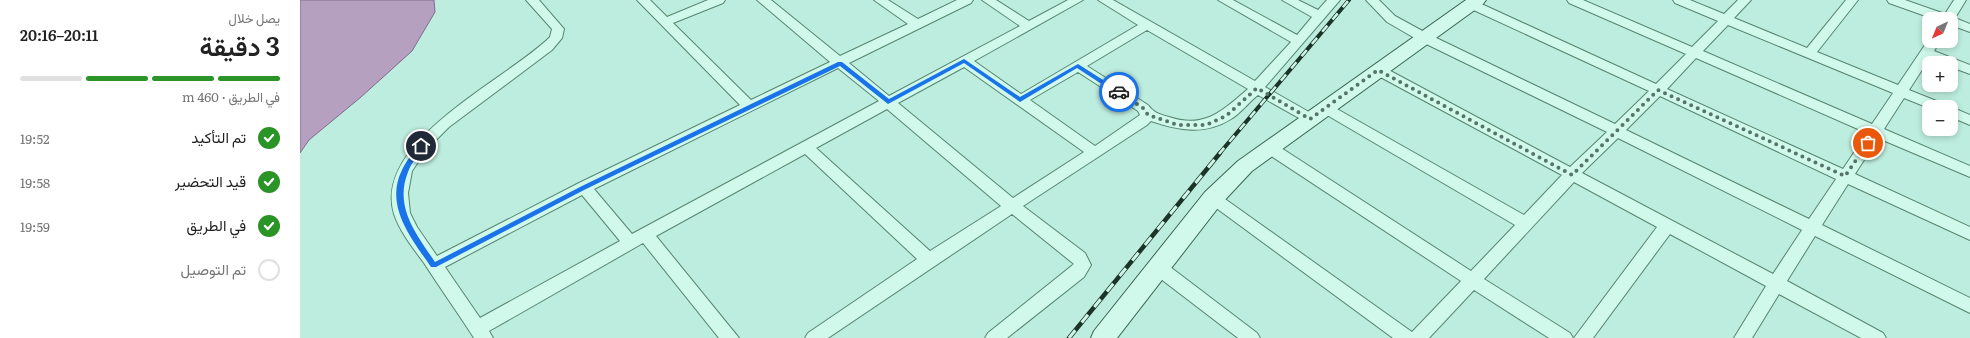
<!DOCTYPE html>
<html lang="ar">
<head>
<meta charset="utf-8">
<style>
	body { margin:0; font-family:Literata,Vazirmatn,serif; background:#f2f2f2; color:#222; direction:rtl; height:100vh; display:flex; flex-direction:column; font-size:15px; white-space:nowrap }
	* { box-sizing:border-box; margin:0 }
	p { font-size:13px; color:#767676 }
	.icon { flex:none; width:22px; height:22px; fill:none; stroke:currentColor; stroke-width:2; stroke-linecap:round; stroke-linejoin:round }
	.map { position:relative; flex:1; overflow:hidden; direction:ltr }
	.side { display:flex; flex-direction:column; background:#fff; width:300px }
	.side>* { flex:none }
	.needle { width:26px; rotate:223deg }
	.fabs { position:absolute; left:1622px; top:12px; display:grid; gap:8px }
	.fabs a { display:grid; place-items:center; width:36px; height:36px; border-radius:8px; background:#fff; box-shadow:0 2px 6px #0003; font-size:20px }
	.pin { position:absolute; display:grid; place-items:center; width:34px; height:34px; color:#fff; margin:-17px; border:2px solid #fff; border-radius:50%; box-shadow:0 1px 4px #0007 }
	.courier { position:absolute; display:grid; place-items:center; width:40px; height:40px; margin:-20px; border:3px solid #1a73e8; border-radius:50%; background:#fff; color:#222; box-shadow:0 1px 5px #0007 }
	.summary em { font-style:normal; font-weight:600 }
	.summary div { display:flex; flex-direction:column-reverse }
	.summary { display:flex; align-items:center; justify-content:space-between; height:68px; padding:0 20px }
	h1 { font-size:26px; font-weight:600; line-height:30px }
	.bar { display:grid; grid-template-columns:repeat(4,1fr); gap:6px 4px; align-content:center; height:48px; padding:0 20px }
	.bar i { height:5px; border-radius:3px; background:#e0e0e0 }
	.bar .current { background:#2a9427 }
	.bar p { grid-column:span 4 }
	ol { padding:0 20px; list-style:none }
	li { display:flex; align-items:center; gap:12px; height:44px }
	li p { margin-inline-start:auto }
	li .icon { padding:4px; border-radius:50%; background:#2a9427; color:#fff; stroke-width:4 }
	li:last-child { color:#767676 }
	li i { width:22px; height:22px; border:2px solid #e0e0e0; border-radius:50% }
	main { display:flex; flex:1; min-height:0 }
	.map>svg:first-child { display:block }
	.water { fill:#b5a1bf; stroke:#82698c }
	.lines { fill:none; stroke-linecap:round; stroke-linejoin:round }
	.street-casing { stroke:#56856e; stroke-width:2 }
	.secondary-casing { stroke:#3a674f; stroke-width:2 }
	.street { fill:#d0f9ec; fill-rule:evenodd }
	.secondary { fill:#d0f9ec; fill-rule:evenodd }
	.rail-far1-casing { stroke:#1b3427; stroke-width:4 }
	.rail-casing { stroke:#1b3427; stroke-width:4.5 }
	.rail-far1 { stroke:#cdf5e8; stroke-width:2.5; stroke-dasharray:8; stroke-linecap:butt }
	.rail { stroke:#cdf5e8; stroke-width:3; stroke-dasharray:10; stroke-linecap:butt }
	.route { fill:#1a73e8 }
	.done { stroke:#547567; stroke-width:4; stroke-dasharray:0 7.2 }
</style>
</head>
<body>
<main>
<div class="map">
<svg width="1670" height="338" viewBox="0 0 1670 338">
	<rect width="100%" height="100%" fill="#bdedde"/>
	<path class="water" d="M 0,0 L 134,0 L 135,12 L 112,51 L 61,97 L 9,140 L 0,153 Z"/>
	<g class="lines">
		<defs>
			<path id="street" d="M 226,0 L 239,0 L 264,29 L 262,38 L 252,50 L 149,127 L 126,150 L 112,171 L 108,193 L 110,213 L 117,227 L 137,256 L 279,183 L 440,105 L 337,0 L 350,0 L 367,17 L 408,0 L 425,0 L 423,3 L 373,23 L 451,100 L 530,62 L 457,0 L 471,0 L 540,56 L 608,24 L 574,0 L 588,0 L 618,19 L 657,0 L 673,0 L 671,3 L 549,63 L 589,96 L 720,26 L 682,0 L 696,0 L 729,21 L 768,0 L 783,0 L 674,61 L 721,94 L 838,25 L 798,0 L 813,0 L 955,81 L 991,42 L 918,0 L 933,0 L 997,35 L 1012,17 L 982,0 L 998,0 L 1018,10 L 1027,0 L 1040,0 L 965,87 L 1016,116 L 1018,119 L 1016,122 L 1006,122 L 958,95 C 949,102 941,113 931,119 C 904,136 878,130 851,121 L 847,125 L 723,206 L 785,253 L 791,265 L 784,277 L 707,338 L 685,338 L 688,333 L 774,264 L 712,214 L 528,338 L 505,338 L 508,333 L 617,259 L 505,154 L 356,236 L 439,338 L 419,338 L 343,243 L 189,331 L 193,338 L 174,338 C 158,313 140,288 124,263 C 113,248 100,232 94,214 C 72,141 208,79 250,37 L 252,29 ZM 847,30 L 948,89 C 922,111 905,129 869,117 C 859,114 854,113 848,105 L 787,66 ZM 664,67 L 784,152 L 713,198 L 598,103 ZM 538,68 L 579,101 L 332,234 L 294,189 ZM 778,72 L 838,111 L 840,115 L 795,146 L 730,100 ZM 587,109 L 701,206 L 630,251 L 516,148 ZM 282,195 L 320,241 L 180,318 L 145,267 Z
				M 1066,0 L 1079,0 L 1095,16 L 1128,34 L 1315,124 L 1349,91 L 1167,7 L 1165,4 L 1167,1 L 1175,1 L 1356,84 L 1386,54 L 1269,3 L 1267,0 L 1283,0 L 1392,47 L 1418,21 L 1375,3 L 1373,0 L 1390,0 L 1424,14 L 1438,0 L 1451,0 L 1434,18 L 1507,48 L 1546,0 L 1558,0 L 1517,52 L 1598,85 L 1629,39 L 1629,41 L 1640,41 L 1634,51 L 1670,65 L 1670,74 L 1651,67 L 1651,63 L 1640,63 L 1629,59 L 1609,90 L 1644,104 L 1646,107 L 1629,108 L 1604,98 L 1584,129 L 1670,166 L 1670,177 L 1578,138 L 1555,174 L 1670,227 L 1670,240 L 1548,184 L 1522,225 L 1670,298 L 1670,313 L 1515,236 L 1487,281 L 1583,333 L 1586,338 L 1561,338 L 1479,294 L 1452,338 L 1434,338 L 1466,286 L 1370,234 L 1293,338 L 1274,338 L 1357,227 L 1274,182 L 1184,279 L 1270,333 L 1273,338 L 1249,338 L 1174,290 L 1129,338 L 1093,338 L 908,202 L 905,198 L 908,194 L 913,192 L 918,194 L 1112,332 L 1161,281 L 965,152 L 963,148 L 965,144 L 970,143 L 975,144 L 1171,271 L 1215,225 L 1020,111 L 1018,108 L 1020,105 L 1030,105 L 1224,215 L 1262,175 L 1073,73 L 1071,70 L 1073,67 L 1083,67 L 1270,167 L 1307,132 L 1118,40 L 1087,22 ZM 1428,25 L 1593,93 L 1572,124 L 1403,51 ZM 1396,58 L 1567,133 L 1543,169 L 1367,89 ZM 1360,96 L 1536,179 L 1509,219 L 1326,130 ZM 1318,138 L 1502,230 L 1473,274 L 1282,173 Z
				M 1587,0 L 1605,0 L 1645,14 L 1654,0 L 1666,0 L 1655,18 L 1670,24 L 1670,32 L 1651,25 L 1651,19 L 1634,19 L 1589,3 Z
				M 1651,107 L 1670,115 L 1670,125 L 1651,117 Z
				M 859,261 L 865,263 L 957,333 L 960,338 L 938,338 L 853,273 L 851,268 L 853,263 Z"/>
			<path id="secondary" d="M 1166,0 L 1186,0 L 1183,4 L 952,171 L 921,204 L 817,338 L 791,338 L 794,331 L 905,192 L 938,161 Z"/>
		</defs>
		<use href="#street" class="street-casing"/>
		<use href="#secondary" class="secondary-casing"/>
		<use href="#street" class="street"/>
		<use href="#secondary" class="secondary"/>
		<defs>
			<path id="rail-far1" d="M 919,154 L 1049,0"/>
			<path id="rail" d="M 769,338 L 920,153"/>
		</defs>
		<use href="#rail-far1" class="rail-far1-casing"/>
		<use href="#rail" class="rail-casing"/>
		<use href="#rail-far1" class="rail-far1"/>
		<use href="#rail" class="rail"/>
	</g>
	<path class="route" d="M 664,59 L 720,97 L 778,64 L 822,92 L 817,94 L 777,68 L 720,102 L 664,63 L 588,104 L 540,66 L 286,189 L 136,267 L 131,267 C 112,239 84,206 102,170 C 106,161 113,153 119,144 L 121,144 L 124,146 C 119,154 111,163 108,172 C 94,207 116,234 135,262 L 282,186 L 538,62 L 542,62 L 589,99 Z"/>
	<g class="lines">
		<path class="done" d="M 819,92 L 843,108 L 848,115 L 878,125 L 906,125 L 926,116 L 957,88 L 1010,119 L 1078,70 L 1272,175 L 1358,90 L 1545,176 L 1568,143"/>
	</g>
</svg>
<div class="fabs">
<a><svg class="needle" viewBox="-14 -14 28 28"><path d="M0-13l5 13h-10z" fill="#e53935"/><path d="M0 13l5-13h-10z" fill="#767676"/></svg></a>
<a>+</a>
<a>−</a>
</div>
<div class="pin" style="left:1568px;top:143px;background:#ea580c"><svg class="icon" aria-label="bag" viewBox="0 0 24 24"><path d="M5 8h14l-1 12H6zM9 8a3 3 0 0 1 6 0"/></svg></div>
<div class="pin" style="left:121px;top:146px;background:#1f2937"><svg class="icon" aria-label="home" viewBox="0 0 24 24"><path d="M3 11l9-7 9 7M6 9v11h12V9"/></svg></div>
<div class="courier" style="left:819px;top:92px"><svg class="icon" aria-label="car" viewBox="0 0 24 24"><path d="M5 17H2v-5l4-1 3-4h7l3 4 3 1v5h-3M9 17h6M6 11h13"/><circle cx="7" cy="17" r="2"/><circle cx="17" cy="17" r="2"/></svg></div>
</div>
<section class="side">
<div class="summary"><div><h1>3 دقيقة</h1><p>يصل خلال</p></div><em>20:11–20:16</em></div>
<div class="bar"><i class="current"></i><i class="current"></i><i class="current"></i><i></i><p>في الطريق · 460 m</p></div>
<ol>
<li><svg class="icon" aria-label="check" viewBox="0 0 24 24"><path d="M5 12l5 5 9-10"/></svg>تم التأكيد<p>19:52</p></li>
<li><svg class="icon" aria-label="check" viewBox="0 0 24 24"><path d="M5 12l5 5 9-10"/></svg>قيد التحضير<p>19:58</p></li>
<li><svg class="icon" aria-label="check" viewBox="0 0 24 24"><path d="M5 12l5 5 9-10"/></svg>في الطريق<p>19:59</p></li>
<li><i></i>تم التوصيل</li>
</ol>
</section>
</main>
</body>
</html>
